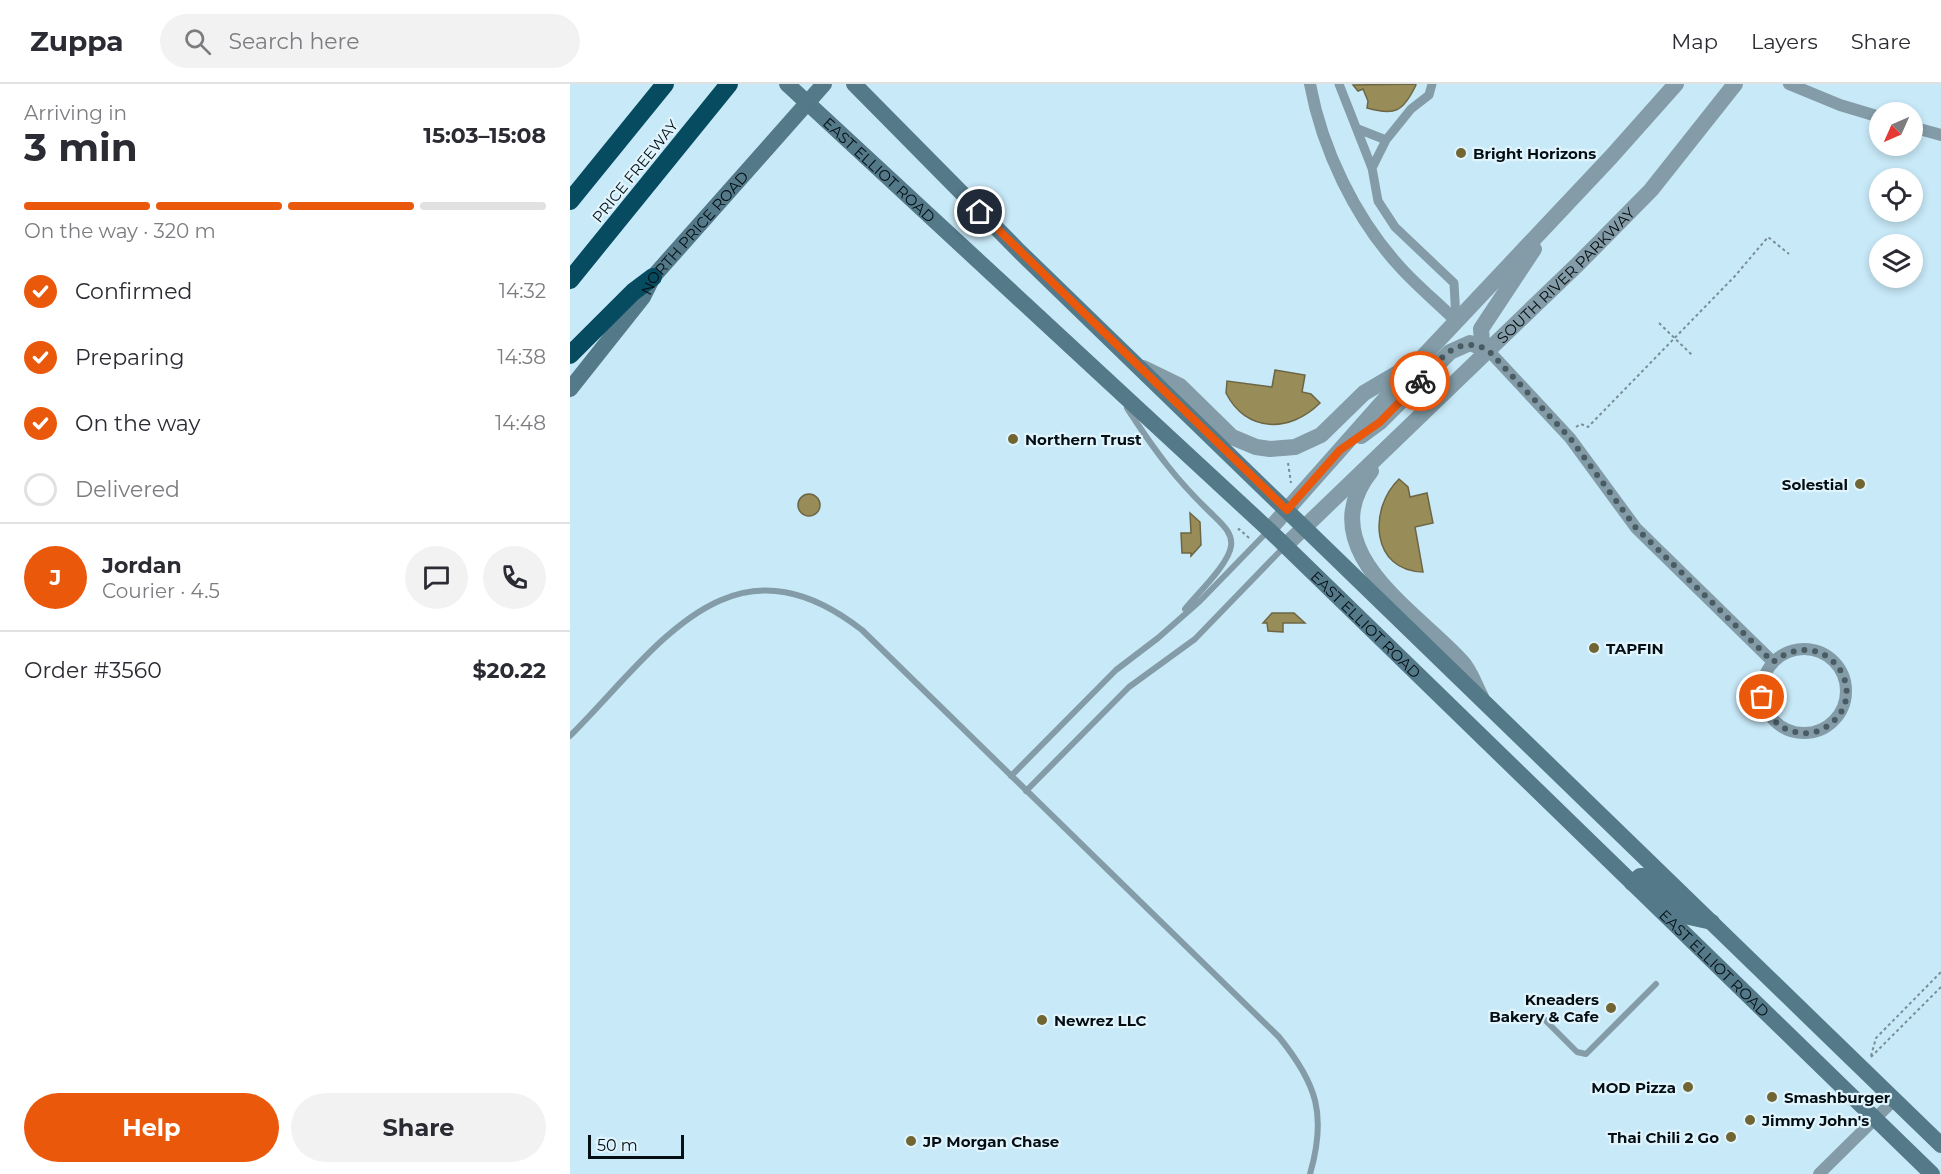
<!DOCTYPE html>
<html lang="en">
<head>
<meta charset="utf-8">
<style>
	body { margin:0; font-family:Montserrat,sans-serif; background:#f2f2f3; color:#2b2b33; height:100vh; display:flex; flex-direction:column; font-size:22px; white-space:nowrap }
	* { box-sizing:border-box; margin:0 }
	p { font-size:20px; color:#7c7c81 }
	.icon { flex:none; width:33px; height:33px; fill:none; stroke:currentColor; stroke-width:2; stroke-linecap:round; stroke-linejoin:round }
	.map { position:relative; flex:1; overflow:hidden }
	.panel { display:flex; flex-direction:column; background:#fff; width:570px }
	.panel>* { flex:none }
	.needle { width:39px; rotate:225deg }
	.buttons { position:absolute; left:1299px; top:18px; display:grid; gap:12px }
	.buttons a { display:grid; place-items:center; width:54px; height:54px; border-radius:50%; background:#fff; box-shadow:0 3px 9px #0003; font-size:30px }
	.scale { position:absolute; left:18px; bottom:15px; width:96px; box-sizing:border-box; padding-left:6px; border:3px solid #040e13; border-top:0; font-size:16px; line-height:21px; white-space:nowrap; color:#040e13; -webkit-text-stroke:4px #e0f4fd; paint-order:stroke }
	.pin { position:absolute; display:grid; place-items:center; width:51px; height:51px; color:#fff; margin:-26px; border:3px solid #fff; border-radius:50%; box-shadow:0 2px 6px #0007 }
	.courier { position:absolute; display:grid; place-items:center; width:60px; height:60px; margin:-30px; border:4px solid #ea580c; border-radius:50%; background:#fff; color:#222; box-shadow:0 2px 8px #0007 }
	.overview em { font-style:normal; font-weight:700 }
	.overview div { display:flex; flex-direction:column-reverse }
	.overview { display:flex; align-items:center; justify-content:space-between; height:102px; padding:0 24px }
	h1 { font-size:39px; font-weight:700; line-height:45px }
	.bar { display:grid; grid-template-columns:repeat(4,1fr); gap:9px 6px; align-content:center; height:72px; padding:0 24px }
	.bar i { height:8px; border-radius:4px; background:#e1e1e2 }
	.bar .current { background:#ea580c }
	.bar p { grid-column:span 4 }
	.line { display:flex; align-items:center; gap:15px; padding:0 24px; border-top:2px solid #e1e1e2 }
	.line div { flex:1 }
	.round { display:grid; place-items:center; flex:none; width:63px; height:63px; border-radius:32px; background:#f2f2f3 }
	ol { padding:0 24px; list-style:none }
	li { display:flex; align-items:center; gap:18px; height:66px }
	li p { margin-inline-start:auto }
	li .icon { padding:6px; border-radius:50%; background:#ea580c; color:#fff; stroke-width:4 }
	li:last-child { color:#7c7c81 }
	li i { width:33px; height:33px; border:3px solid #e1e1e2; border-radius:50% }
	.button { display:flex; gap:12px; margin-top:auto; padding:12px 24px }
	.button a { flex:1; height:69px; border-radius:36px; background:#ea580c; color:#fff; font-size:24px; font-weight:700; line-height:69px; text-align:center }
	.button a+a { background:#f2f2f3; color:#2b2b33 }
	header { display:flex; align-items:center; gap:36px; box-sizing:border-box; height:84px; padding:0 30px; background:#fff; border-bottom:2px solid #e1e1e2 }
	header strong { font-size:28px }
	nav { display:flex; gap:33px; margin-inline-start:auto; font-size:21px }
	.search { width:420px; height:54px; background:#f2f2f3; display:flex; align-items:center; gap:15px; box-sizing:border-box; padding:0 21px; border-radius:33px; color:#7c7c81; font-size:22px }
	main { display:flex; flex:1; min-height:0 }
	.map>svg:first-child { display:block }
	.water { fill:#988c59; stroke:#6c6644; stroke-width:1.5 }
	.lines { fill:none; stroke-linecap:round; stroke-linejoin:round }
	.path { stroke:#778e99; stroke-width:2; stroke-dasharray:3 3; stroke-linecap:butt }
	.service { stroke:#839ca7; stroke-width:6 }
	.pedestrian { stroke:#839ca7; stroke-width:9 }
	.minor { stroke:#839ca7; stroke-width:12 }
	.tertiary { stroke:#839ca7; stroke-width:16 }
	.secondary { stroke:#547989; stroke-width:16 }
	.motorway { stroke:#074b61; stroke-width:18 }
	.done { stroke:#495b63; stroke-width:6; stroke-dasharray:0 10.8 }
	.route { stroke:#ea580c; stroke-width:8 }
	.poi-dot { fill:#716633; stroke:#e0f4fd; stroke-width:2 }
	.labels { text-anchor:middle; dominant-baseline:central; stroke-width:4.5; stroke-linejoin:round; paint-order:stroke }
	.poi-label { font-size:15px; font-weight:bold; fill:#040e13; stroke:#e0f4fd; text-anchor:start }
	.street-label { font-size:15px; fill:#040e13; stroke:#e0f4fd }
</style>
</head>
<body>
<header>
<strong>Zuppa</strong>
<div class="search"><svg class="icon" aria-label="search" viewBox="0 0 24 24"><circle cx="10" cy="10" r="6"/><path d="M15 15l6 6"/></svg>Search here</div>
<nav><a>Map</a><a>Layers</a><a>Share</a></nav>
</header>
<main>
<section class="panel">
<div class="overview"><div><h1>3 min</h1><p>Arriving in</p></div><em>15:03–15:08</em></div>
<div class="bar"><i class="current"></i><i class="current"></i><i class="current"></i><i></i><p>On the way · 320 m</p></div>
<ol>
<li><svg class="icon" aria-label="check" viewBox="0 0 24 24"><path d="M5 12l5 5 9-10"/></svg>Confirmed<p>14:32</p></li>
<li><svg class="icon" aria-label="check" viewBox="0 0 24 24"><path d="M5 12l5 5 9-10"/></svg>Preparing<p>14:38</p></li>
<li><svg class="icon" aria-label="check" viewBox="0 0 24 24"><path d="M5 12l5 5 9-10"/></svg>On the way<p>14:48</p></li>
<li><i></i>Delivered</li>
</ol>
<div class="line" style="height:108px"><b class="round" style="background:#ea580c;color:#fff">J</b><div><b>Jordan</b><p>Courier · 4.5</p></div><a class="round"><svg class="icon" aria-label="chat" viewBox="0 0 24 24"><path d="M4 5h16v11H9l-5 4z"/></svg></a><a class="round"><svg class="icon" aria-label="phone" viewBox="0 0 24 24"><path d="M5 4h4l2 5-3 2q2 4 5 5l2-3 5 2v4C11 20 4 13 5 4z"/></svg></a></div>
<div class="line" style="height:78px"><div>Order #3560</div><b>$20.22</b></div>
<div class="button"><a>Help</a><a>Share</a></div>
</section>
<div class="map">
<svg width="1371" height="1090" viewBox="0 0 1371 1090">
	<rect width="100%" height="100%" fill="#c8e9f8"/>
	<path class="water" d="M 783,1 L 845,0 L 846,1 C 833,28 825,32 797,24 L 798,17 L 793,5 L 788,7 Z
		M 705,286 L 735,291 L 732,308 L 741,310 L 750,319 C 720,349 676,349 656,309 L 657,297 L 702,303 Z
		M 829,395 L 838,403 L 840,413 L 857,409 L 863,439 L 845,443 L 853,488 C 801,487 798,425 829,395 Z
		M228 421a11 11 0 1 1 22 0a11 11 0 1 1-22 0Z
		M 620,429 L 630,438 L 631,461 L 621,472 L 621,469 L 612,469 L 611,449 L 621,449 Z
		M 702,529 L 724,529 L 735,539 L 713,539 L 713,548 L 698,547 L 697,539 L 693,539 Z"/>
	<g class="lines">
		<path class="path" d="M 1089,239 L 1122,271
			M 1006,343 L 1011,340 L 1018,343 L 1165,192 L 1198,153 L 1219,170
			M 718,379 L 721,399
			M 668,446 L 669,445 L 679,454
			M 1301,972 L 1306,954 L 1371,888
			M 1301,973 L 1371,903"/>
		<path class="service" d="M 557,324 C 585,367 606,396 643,431 C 652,440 663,449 661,462 C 659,480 627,510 615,525
			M 0,652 C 88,564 160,443 292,546 L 709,953 C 747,1000 757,1031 740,1090
			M 441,692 L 546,586 L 588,554 L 630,517 L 698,447
			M 456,707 L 559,603 L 625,555 L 714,463
			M 973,934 L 1007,968 L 1016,970 L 1086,900"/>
		<path class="pedestrian" d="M 769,0 L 802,84 L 808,117 L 825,143 L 884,199 L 886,236
			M 788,45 L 816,56 L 841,25 L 859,11 L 862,0
			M 802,84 L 816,56"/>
		<path class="minor" d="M 740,0 C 752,65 785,134 830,183 C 847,202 868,219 886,237
			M 1219,0 L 1270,21 L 1310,33
			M 1342,43 L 1371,51
			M 918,266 L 1000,354 L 1066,444 L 1203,578
			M1192 607a42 42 0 1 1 84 0a42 42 0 1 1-84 0Z
			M 1249,1090 L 1325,1015"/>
		<g class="tertiary">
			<path d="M 918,266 L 912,258 L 911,245 L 964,165"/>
			<path d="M 573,284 L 610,302 L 662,353 L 686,363 L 700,365 L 725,363 L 751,351 L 794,309 L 833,286"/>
			<path d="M 791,352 L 810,338 L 880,268 L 900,259 L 918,266"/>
			<path d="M 801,387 C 739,465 846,527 891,577 C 900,586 905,602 911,613"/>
			<path d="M 699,446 L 847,279 L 1041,73 L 1106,0"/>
			<path id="s1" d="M 715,462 L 1009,179 L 1081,106 L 1165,0"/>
		</g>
		<g class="secondary">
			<path id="s2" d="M 217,0 L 699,446 L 1362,1090"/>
			<path d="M 284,0 L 448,166 L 1371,1061"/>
			<path id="s3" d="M 0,305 L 73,213 L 83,193 L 254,0"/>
			<path d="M 1062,799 L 1070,792 L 1077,792 L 1119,833 L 1142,838"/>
		</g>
		<path class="motorway" d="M 0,117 L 95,0
			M 0,196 L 159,0
			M 0,271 L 63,208 L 83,193"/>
	</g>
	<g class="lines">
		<path class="done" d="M 850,297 C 870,276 886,250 918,266 L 1000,354 L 1066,444 L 1203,578 C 1256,537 1306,611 1256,643 C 1247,649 1235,651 1225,648 C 1206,644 1197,630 1192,613"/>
		<path class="route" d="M 410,128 L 717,426 L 770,366 L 810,338 L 850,297"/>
	</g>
	<g class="poi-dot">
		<circle cx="891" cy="69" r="6"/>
		<circle cx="443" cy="355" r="6"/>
		<circle cx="1290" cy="400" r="6"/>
		<circle cx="1024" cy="564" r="6"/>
		<circle cx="1041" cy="924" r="6"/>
		<circle cx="472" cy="936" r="6"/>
		<circle cx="1118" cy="1003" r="6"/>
		<circle cx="1202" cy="1013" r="6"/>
		<circle cx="1180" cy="1036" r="6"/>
		<circle cx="1161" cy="1053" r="6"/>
		<circle cx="341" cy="1057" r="6"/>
	</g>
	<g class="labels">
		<g class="poi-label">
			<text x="903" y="69">Bright Horizons</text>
			<text x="455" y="355">Northern Trust</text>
			<text x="1278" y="400" text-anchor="end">Solestial</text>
			<text x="1036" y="564">TAPFIN</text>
			<text x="1029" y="915" text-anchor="end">Kneaders<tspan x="1029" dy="17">Bakery &amp; Cafe</tspan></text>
			<text x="484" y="936">Newrez LLC</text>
			<text x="1106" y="1003" text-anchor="end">MOD Pizza</text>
			<text x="1214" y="1013">Smashburger</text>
			<text x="1192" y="1036">Jimmy John's</text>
			<text x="1149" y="1053" text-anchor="end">Thai Chili 2 Go</text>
			<text x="353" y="1057">JP Morgan Chase</text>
		</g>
		<g class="street-label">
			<text stroke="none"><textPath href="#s2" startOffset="126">EAST ELLIOT ROAD</textPath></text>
			<text transform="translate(65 87) rotate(-51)">PRICE FREEWAY</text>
			<text stroke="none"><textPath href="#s3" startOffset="200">NORTH PRICE ROAD</textPath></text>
			<text stroke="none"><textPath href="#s1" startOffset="390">SOUTH RIVER PARKWAY</textPath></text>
			<text stroke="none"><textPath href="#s2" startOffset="792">EAST ELLIOT ROAD</textPath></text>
			<text stroke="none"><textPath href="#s2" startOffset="1278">EAST ELLIOT ROAD</textPath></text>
		</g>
	</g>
</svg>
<div class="buttons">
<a><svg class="needle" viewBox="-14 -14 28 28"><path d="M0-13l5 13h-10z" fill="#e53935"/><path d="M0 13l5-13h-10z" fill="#7c7c81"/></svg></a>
<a><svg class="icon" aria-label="locate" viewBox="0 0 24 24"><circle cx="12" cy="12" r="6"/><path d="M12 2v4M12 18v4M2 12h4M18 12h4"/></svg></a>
<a><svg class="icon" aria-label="layers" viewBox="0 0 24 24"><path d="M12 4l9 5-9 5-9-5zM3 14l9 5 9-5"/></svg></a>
</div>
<div class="scale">50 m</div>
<div class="pin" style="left:1192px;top:613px;background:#ea580c"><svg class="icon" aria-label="bag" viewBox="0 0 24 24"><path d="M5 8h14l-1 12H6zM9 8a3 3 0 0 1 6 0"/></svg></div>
<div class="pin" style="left:410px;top:128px;background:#1f2937"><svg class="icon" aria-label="home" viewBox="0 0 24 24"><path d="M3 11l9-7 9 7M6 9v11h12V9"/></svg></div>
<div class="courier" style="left:850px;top:297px"><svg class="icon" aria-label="bike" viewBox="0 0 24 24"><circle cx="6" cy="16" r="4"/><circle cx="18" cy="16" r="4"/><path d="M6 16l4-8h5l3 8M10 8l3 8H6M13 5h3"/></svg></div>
</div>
</main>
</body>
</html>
